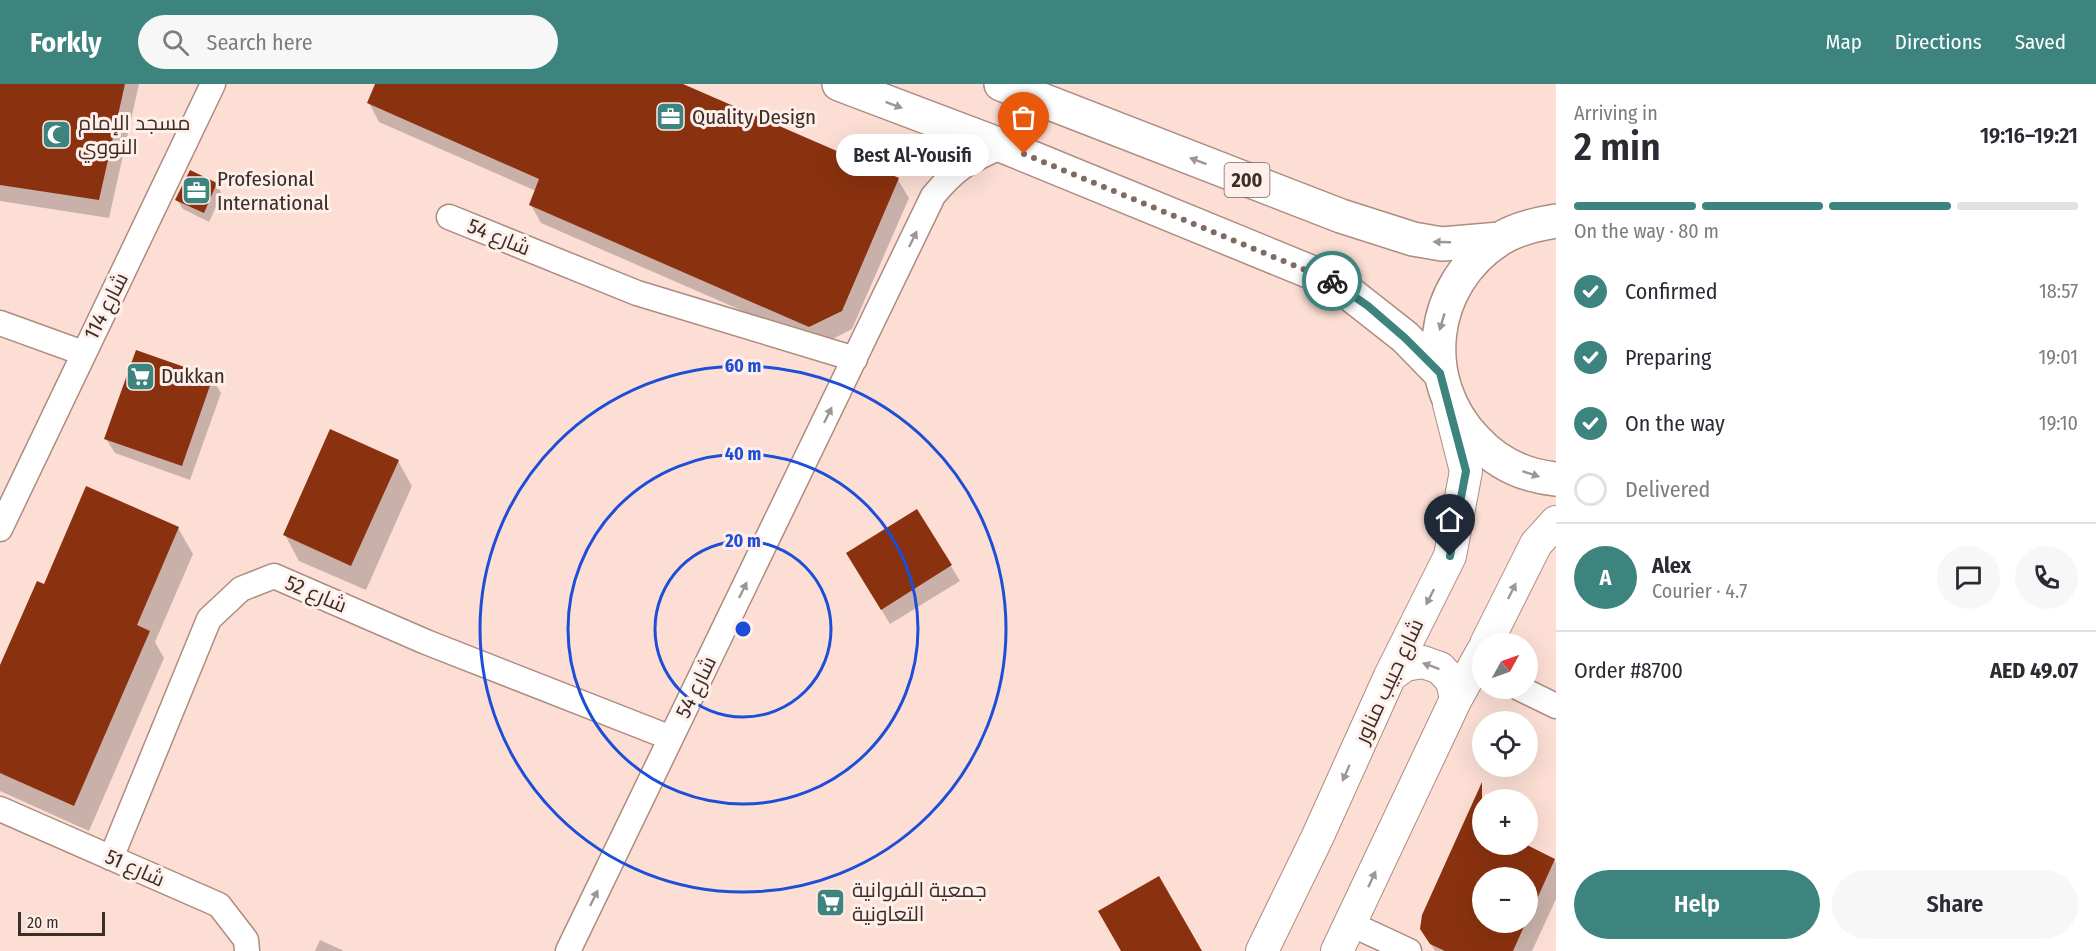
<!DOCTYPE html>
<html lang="en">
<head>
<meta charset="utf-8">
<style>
	body { margin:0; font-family:"Fira Sans Condensed",Cairo,sans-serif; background:#f7f7f7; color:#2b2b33; height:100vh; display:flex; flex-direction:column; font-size:22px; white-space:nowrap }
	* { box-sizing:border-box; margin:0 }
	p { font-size:20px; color:#7c7c81 }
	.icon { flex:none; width:33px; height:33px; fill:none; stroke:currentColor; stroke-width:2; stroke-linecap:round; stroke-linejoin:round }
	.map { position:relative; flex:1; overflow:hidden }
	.sheet { display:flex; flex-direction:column; background:#fff; width:540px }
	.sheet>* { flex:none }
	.needle { width:39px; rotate:50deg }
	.fabs { position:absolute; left:1472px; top:549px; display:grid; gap:12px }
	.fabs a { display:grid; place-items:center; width:66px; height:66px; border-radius:50%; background:#fff; box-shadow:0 6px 24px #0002; font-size:30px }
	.scale { position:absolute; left:18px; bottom:15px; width:87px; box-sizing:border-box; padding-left:6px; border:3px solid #3b2d28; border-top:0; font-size:16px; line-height:21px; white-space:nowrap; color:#3b2d28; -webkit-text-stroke:4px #feefea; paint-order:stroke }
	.pin { position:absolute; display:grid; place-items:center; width:51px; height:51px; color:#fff; margin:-62px -26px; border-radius:50% 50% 50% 0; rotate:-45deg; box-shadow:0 0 6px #0007 }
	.pin .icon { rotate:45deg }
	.courier { position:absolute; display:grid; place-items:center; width:60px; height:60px; margin:-30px; border:4px solid #3d847f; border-radius:50%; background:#fff; color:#222; box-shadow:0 2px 8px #0007 }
	.bubble { position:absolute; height:42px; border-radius:21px; background:#fff; box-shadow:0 6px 24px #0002; font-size:20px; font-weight:600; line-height:42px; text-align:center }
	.headline em { font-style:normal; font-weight:600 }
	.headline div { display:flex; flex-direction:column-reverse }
	.headline { display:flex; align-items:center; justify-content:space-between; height:102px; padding:0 18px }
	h1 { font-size:39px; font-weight:600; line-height:45px }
	.bar { display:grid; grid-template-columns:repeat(4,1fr); gap:9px 6px; align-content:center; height:72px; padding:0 18px }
	.bar i { height:8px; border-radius:4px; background:#e1e1e2 }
	.bar .on { background:#3d847f }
	.bar p { grid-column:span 4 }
	.line { display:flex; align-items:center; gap:15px; padding:0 18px; border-top:2px solid #e1e1e2 }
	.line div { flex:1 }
	.round { display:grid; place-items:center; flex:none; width:63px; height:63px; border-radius:32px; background:#f7f7f7 }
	ol { padding:0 18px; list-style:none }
	li { display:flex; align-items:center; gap:18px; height:66px }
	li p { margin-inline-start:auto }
	li .icon { padding:6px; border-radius:50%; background:#3d847f; color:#fff; stroke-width:4 }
	li:last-child { color:#7c7c81 }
	li i { width:33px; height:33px; border:3px solid #e1e1e2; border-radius:50% }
	.cta { display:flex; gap:12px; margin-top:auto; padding:12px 18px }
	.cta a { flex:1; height:69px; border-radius:36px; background:#3d847f; color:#fff; font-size:24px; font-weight:600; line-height:69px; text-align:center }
	.cta a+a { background:#f7f7f7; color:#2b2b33 }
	header { display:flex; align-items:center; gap:36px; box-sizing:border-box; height:84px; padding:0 30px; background:#3d847f; color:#fff }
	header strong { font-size:28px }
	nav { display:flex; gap:33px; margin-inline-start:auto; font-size:21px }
	.search { width:420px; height:54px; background:#f7f7f7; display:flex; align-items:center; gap:15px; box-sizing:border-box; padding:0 21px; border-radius:33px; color:#7c7c81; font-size:22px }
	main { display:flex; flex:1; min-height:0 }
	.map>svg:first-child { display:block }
	.shadow { fill:#0003; fill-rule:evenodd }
	.building { fill:#8a320f }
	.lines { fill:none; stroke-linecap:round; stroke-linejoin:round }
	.minor-casing { stroke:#ae8c80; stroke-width:27 }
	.tertiary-casing { stroke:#ae8c80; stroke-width:34 }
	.primary-casing { stroke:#ae8c80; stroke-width:36 }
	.minor { stroke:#fff; stroke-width:24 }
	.tertiary { stroke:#fff; stroke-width:32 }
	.primary { stroke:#fff; stroke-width:33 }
	.oneway { fill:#9d9694 }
	.done { stroke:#7f6b64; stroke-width:6; stroke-dasharray:0 10.8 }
	.route { stroke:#3d847f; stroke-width:8 }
	.ring { fill:none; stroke:#1d4ed8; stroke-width:3 }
	.labels { text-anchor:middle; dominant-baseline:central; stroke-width:6; stroke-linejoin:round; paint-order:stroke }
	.shield { fill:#feefea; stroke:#766762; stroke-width:1.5 }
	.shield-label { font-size:20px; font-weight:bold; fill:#3b2d28 }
	.poi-label { font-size:21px; fill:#3b2d28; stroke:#feefea; text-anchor:start }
	.street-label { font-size:21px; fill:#3b2d28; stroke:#feefea }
	.centre { fill:#1d4ed8; stroke:#feefea; stroke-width:3 }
	.ring-label { font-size:18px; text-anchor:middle; font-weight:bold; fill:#1d4ed8; stroke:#feefea; stroke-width:6; stroke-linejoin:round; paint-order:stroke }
</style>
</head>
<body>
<header>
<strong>Forkly</strong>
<div class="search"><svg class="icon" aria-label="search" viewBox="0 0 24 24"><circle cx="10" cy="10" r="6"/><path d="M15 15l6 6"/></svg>Search here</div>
<nav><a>Map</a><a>Directions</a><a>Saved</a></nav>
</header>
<main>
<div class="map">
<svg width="1556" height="867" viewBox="0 0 1556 867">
	<rect width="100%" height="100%" fill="#fcded4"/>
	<path class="shadow" d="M 0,0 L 139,0 L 109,134 L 0,117 Z
		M 377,0 L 679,0 L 898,96 L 909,114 L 852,245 L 821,261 L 541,139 L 531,121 L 536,107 L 379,38 L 369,19 Z
		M 216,100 L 222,110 L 209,138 L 183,125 L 177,116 Z
		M 212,294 L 221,309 L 190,396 L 115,369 L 106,355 Z
		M 398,377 L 412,402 L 366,506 L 299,477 L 285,451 Z
		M 917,427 L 960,497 L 890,540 L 856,484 Z
		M 178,444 L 193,470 L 155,558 L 164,574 L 89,747 L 0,707 L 0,585 L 44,502 Z
		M 1482,742 L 1482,760 L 1554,776 L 1556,779 L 1556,815 L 1532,867 L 1435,867 L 1422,845 ZM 1482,794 L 1527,794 L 1527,838 L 1482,838 Z
		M 320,856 L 344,867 L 315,867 Z"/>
	<path class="building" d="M 0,0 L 125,0 L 99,116 L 0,101 Z
		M 375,0 L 683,0 L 899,94 L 842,227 L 809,243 L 529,121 L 539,95 L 367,19 Z
		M 190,86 L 217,99 L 204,129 L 175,116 Z
		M 136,266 L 213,293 L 182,382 L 104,355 Z
		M 330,345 L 399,376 L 351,482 L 283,451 Z
		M 86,402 L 179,443 L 137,541 L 150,547 L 74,722 L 0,689 L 0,581 L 37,497 L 44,500 Z
		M 917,425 L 952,481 L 881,526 L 846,469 Z
		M 1482,698 L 1482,760 L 1525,760 L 1555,775 L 1527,837 L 1527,794 L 1482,794 L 1482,838 L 1526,838 L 1513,867 L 1445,867 L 1430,860 L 1420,845 L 1422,831 Z
		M 1159,792 L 1202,867 L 1121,867 L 1098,827 Z"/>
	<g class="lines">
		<defs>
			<path id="minor" d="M 449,133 L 637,209 L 855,275
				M 0,239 L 83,269
				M 0,445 L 213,0
				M 1519,604 L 1556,622
				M 0,725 L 219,821 L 246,856 L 247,867
				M 111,774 L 209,535 L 241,505 L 274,492 L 426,558 L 671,654
				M 1351,840 L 1409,867
				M 568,867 L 933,112 C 956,84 970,76 1003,62"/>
			<path id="tertiary" d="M 1486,560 L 1536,460 L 1556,438
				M 1390,592 L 1405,581 L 1423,578 L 1440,584 L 1452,597 L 1456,615
				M 1262,867 L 1317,754 L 1390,592 L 1450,472 L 1466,387 L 1449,320
				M 1337,867 L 1456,615 L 1482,568"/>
			<path id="primary" d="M 839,0 L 1003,62 L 1335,198 L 1405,253 L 1440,289
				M 1001,0 L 1341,132 L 1413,155 L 1442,160 L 1500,155
				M 1556,137 C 1537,140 1516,145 1500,155 C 1429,200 1418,296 1476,356 C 1497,379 1525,392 1556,395"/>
		</defs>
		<use href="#minor" class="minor-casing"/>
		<use href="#tertiary" class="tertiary-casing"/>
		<use href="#primary" class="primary-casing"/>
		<use href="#minor" class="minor"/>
		<use href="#tertiary" class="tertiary"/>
		<use href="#primary" class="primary"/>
	</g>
	<defs><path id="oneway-solid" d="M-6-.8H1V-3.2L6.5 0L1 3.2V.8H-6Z" transform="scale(1.5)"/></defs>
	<g class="oneway">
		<use href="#oneway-solid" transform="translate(894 21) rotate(21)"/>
		<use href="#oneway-solid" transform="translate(1198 77) rotate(-159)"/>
		<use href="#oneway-solid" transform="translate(913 155) rotate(-64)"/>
		<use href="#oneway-solid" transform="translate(1442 158) rotate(-178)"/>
		<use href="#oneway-solid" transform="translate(1442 238) rotate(106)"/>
		<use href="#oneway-solid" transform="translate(828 331) rotate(-64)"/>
		<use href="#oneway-solid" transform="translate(1531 390) rotate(18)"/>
		<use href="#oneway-solid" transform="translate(743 506) rotate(-64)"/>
		<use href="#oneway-solid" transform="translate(1512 507) rotate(-64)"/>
		<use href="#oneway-solid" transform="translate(1430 513) rotate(117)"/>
		<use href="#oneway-solid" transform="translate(1431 582) rotate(-160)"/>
		<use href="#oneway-solid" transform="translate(1346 689) rotate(114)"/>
		<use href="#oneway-solid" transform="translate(1372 795) rotate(-65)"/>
		<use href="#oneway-solid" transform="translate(594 814) rotate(-64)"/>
	</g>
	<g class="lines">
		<path class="done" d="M 1024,70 L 1332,197"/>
		<path class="route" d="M 1332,197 L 1368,222 L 1405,254 L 1440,289 L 1466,387 L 1450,472"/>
	</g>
	<g class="ring">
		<circle cx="743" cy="545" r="88"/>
		<circle cx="743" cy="545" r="175"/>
		<circle cx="743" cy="545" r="263"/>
	</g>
	<defs>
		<symbol id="office-square" viewBox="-11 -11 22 22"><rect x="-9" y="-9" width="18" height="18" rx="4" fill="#3d847f" stroke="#feefea"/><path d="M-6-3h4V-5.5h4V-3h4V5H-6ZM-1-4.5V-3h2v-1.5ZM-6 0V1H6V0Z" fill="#fff"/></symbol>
		<symbol id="mosque-square" viewBox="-11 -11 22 22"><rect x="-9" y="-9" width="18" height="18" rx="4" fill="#3d847f" stroke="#feefea"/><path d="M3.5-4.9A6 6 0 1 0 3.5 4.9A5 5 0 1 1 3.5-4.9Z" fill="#fff"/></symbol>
		<symbol id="supermarket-square" viewBox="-11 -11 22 22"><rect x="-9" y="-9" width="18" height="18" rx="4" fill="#3d847f" stroke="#feefea"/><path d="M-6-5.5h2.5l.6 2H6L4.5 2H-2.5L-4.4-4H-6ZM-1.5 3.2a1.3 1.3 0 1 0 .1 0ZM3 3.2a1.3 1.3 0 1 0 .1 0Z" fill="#fff"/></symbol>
	</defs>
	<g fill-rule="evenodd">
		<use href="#office-square" x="654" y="16" width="33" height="33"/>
		<use href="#mosque-square" x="40" y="34" width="33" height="33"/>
		<use href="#office-square" x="180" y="90" width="33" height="33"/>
		<use href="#supermarket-square" x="124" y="276" width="33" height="33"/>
		<use href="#supermarket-square" x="814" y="802" width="33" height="33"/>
	</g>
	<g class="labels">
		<rect class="shield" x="1224.5" y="79" width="45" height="34" rx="4.5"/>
		<g class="shield-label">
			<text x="1247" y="96">200</text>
		</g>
		<g class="poi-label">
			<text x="692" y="33">Quality Design</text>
			<text x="78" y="39">مسجد الإمام<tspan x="78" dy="24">النووي</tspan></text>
			<text x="217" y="95">Profesional<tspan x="217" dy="24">International</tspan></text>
			<text x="161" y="292">Dukkan</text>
			<text x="852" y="806">جمعية الفروانية<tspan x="852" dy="24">التعاونية</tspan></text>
		</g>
		<g class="street-label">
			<text transform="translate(499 153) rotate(22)">شارع 54</text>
			<text transform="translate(106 222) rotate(-63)">شارع 114</text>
			<text transform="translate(316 510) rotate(23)">شارع 52</text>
			<text transform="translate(1389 597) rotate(-65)">شارع حبيب مناور</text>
			<text transform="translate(696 603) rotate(-64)">شارع 54</text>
			<text transform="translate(135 784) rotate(24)">شارع 51</text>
		</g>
	</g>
	<circle cx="743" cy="545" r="9" class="centre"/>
	<g class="ring-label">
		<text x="743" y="288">60 m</text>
		<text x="743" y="376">40 m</text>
		<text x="743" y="463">20 m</text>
	</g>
</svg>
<div class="fabs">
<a><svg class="needle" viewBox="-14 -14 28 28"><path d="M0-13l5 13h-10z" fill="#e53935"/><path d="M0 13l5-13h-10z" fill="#7c7c81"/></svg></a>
<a><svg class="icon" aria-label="locate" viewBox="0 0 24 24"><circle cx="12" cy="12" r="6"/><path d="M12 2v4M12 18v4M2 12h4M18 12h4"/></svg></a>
<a>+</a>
<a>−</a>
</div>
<div class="scale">20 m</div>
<div class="pin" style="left:1024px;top:70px;background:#ea580c"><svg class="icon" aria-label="bag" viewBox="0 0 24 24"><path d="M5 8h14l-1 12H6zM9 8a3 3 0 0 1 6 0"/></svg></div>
<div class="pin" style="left:1450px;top:472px;background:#1f2937"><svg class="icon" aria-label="home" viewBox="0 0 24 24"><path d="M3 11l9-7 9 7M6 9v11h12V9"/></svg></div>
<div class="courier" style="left:1332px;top:197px"><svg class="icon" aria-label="bike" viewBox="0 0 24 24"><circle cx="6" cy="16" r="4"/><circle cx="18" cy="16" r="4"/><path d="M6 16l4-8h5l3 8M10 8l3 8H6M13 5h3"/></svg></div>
<div class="bubble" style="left:836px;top:50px;width:153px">Best Al-Yousifi</div>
</div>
<section class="sheet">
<div class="headline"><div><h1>2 min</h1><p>Arriving in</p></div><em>19:16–19:21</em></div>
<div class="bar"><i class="on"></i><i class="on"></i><i class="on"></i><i></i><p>On the way · 80 m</p></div>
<ol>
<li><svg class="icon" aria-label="check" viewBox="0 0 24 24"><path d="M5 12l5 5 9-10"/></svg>Confirmed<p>18:57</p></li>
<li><svg class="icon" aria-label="check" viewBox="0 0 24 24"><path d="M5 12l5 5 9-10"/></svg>Preparing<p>19:01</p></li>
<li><svg class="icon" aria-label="check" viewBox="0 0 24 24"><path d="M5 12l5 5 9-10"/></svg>On the way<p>19:10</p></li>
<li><i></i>Delivered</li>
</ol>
<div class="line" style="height:108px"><b class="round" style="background:#3d847f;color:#fff">A</b><div><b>Alex</b><p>Courier · 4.7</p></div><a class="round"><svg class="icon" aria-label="chat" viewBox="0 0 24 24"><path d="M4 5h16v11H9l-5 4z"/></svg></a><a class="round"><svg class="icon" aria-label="phone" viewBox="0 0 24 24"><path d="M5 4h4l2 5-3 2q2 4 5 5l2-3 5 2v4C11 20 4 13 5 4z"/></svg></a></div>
<div class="line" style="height:78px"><div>Order #8700</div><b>AED 49.07</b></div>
<div class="cta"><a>Help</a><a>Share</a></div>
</section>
</main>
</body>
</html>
